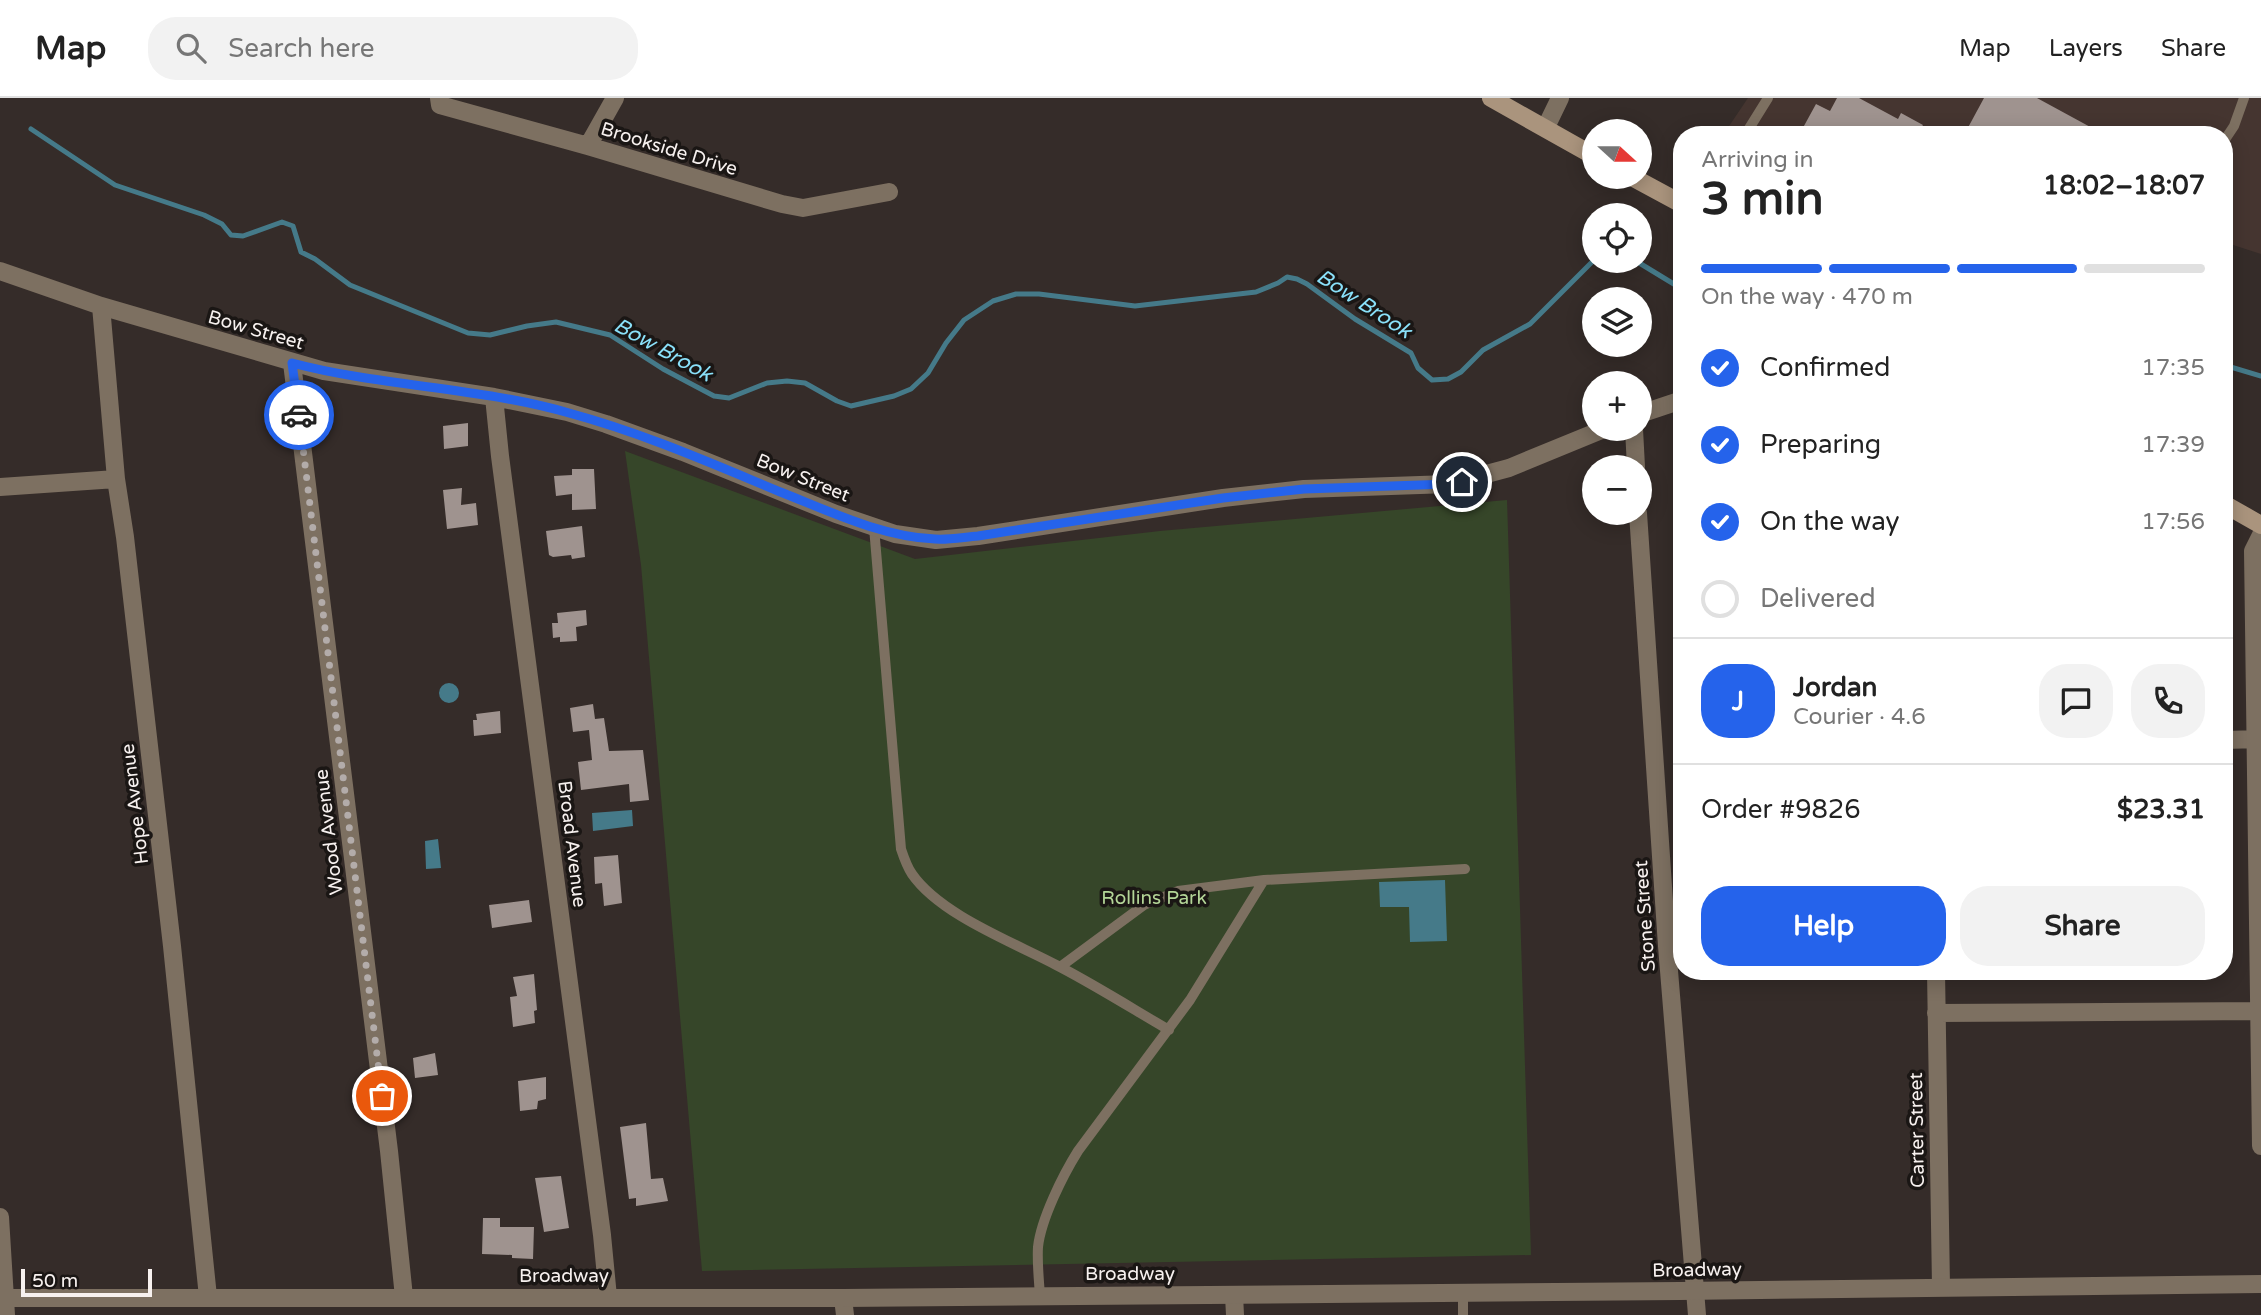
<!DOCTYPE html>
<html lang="en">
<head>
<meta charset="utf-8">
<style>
	body { margin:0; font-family:"Varela Round",sans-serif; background:#f2f2f2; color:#222; height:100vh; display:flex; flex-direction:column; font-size:26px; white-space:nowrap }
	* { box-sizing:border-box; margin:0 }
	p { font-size:23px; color:#767676 }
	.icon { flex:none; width:38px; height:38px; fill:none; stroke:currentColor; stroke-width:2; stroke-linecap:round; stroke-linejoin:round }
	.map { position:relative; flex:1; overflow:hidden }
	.details { position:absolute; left:1673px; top:28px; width:560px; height:854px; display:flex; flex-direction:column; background:#fff; border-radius:28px; box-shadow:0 4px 18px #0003 }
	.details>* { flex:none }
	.needle { width:46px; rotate:111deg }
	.controls { position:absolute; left:1582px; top:21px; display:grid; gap:14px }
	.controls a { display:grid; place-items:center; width:70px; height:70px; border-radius:50%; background:#fff; box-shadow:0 4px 18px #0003; font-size:35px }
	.scale { position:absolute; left:21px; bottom:18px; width:131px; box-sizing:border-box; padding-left:7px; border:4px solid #f7f1ef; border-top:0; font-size:19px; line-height:24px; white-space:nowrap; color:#f7f1ef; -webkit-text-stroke:5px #1a1614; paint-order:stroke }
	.pin { position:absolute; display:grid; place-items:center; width:60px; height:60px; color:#fff; margin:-30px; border:4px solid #fff; border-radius:50%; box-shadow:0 2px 7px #0007 }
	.courier { position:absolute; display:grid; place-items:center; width:70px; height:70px; margin:-35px; border:5px solid #2563eb; border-radius:50%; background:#fff; color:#222; box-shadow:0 2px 9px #0007 }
	.overview em { font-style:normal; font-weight:700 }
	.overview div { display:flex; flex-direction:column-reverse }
	.overview { display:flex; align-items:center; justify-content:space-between; height:119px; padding:0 28px }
	h1 { font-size:46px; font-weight:700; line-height:52px }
	.bar { display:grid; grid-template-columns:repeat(4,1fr); gap:10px 7px; align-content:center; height:84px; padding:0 28px }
	.bar i { height:9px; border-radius:5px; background:#e0e0e0 }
	.bar .on { background:#2563eb }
	.bar p { grid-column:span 4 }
	.line { display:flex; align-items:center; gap:18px; padding:0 28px; border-top:2px solid #e0e0e0 }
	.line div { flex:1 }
	.round { display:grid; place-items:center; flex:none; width:74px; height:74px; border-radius:28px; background:#f2f2f2 }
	ol { padding:0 28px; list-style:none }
	li { display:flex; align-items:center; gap:21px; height:77px }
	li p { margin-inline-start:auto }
	li .icon { padding:7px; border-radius:50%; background:#2563eb; color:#fff; stroke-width:4 }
	li:last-child { color:#767676 }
	li i { width:38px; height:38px; border:4px solid #e0e0e0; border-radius:50% }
	.action { display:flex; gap:14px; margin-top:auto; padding:14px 28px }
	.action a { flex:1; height:80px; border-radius:28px; background:#2563eb; color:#fff; font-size:28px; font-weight:700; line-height:80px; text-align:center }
	.action a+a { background:#f2f2f2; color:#222 }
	header { display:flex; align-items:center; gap:42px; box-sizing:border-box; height:98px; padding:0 35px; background:#fff; border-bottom:2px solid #e0e0e0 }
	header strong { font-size:33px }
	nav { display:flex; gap:38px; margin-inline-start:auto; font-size:24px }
	.search { width:490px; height:63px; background:#f2f2f2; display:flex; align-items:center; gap:18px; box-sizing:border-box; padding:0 24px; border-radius:28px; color:#767676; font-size:26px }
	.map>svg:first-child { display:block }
	.built { fill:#453530 }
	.green { fill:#364629 }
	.water { fill:#457a89 }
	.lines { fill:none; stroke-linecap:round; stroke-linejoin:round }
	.stream { stroke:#457a89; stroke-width:5 }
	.building { fill:#9f938f }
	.service { stroke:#7d7061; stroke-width:10 }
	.minor { stroke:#7d7061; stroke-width:18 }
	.tertiary { stroke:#7d7061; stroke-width:18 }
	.secondary { stroke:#aa947d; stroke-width:18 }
	.done { stroke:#b3acaa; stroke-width:7; stroke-dasharray:0 12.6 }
	.route { stroke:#2563eb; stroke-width:9 }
	.labels { text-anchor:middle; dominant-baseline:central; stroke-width:7; stroke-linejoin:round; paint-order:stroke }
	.street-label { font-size:19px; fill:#f7f1ef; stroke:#1a1614 }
	.park-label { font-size:19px; fill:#b3d597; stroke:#1a1614 }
	.water-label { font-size:21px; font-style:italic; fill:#8ae1fa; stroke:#1a1614 }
</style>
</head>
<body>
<header>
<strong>Map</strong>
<div class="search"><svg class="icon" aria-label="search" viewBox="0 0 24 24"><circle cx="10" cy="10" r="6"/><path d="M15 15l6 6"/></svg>Search here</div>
<nav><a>Map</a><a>Layers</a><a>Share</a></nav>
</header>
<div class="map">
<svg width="2261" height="1217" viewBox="0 0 2261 1217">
	<rect width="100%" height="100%" fill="#352c29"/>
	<path class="built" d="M 1748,0 L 2261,0 L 2261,156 L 2224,144 L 2224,37 L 1723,37 Z"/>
	<path class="green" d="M 625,353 L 915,461 L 1160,433 L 1507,402 L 1531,1157 L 702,1173 L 641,467 Z"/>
	<path class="water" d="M439 595a10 10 0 1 1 20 0a10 10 0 1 1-20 0Z
		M 632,712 L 633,728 L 593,733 L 592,715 Z
		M 438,741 L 441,770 L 426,771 L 425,743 Z
		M 1445,782 L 1447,843 L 1410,844 L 1409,809 L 1380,809 L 1379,784 Z"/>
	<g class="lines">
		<path class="stream" d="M 31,31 L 115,87 L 204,117 L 222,126 L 231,137 L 243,138 L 282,124 L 293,128 L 301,154 L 315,161 L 350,187 L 468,235 L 490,237 L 527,228 L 556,224 L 610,237 L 663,271 L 714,298 L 729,300 L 767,285 L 787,283 L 805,285 L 837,303 L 851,308 L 894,298 L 911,291 L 928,275 L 946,245 L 964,222 L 993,203 L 1016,196 L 1039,196 L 1135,208 L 1256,194 L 1278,185 L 1287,179 L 1297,181 L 1307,186 L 1355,221 L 1411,255 L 1418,270 L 1432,282 L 1448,281 L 1461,274 L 1483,252 L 1530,226 L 1594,162
			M 1636,163 L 1682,191
			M 2224,267 L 2261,278"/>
	</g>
	<path class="building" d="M 1837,0 L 1859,0 L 1898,21 L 1901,15 L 1923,27 L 1917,37 L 1799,37 L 1816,6 L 1830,13 Z
		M 1984,0 L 2037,0 L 2105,37 L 1964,37 Z
		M 468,325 L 468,348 L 444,351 L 443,328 Z
		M 572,371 L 594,371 L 596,411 L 572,412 L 572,396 L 556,398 L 554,378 L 572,377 Z
		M 462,390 L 461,407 L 476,405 L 478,427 L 447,431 L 443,392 Z
		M 582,428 L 585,459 L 572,461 L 571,457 L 553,459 L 549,457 L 546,433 Z
		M 586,512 L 587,527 L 576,529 L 577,543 L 560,544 L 560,539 L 553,540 L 552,525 L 558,525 L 557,515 Z
		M 593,606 L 595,621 L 604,620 L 609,653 L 643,652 L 649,702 L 630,704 L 629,686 L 581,692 L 578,664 L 592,662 L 589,632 L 573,634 L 570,610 Z
		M 500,613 L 501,635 L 474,638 L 473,622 L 477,622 L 476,616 Z
		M 618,757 L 622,805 L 604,808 L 602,785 L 595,786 L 594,759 Z
		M 529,802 L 532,824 L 492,830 L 489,807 Z
		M 534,876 L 537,912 L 534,913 L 535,925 L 513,929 L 510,899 L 517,898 L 513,879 Z
		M 435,955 L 438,977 L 415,980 L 413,960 Z
		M 546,979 L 546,1001 L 538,1003 L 537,1011 L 520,1013 L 518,983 Z
		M 646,1025 L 651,1081 L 663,1080 L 668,1103 L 636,1108 L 636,1100 L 629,1101 L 620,1029 Z
		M 561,1078 L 569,1130 L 544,1134 L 535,1080 Z
		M 483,1120 L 500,1120 L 500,1129 L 534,1129 L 533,1161 L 512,1160 L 512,1157 L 482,1156 Z"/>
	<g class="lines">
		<path class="service" d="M 1745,37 L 1768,0
			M 2224,43 L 2234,28 L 2244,0
			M 874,429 L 901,751 C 904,760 907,769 912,776 C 941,818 1018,846 1062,870 C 1098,889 1133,911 1169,932
			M 1060,869 L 1144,807 L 1178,793 L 1264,782
			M 1040,1198 C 1039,1182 1037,1165 1038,1149 C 1041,1121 1063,1077 1078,1053 L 1190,902 L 1264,782 L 1465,771
			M 1463,1217 L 1463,1194"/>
		<path class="minor" d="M 439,0 L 440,7 L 588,48 L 782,106 L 803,110 L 889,94
			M 1546,29 L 1560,0
			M 588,48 L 615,0
			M 0,173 L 101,208 L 324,273 L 494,299 L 567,314 L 606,326 L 683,354 L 836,416 L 895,436 L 936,442 L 978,438 L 1223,400 L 1304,391 L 1449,386 L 1509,370 L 1604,331
			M 101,208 L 116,381 L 125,439 L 172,848 L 208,1199
			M 292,265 L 389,1053 L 404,1199
			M 494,299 L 500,358 L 602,1137 L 608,1199
			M 1640,316 L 1682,302
			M 1634,331 L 1636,369
			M 0,389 L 116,381
			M 1638,415 L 1667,848 L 1697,1217
			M 2261,437 L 2253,453 L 2261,1048
			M 2224,642 L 2261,641
			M 1936,873 L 1941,1189
			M 1936,915 L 2261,913
			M 0,1119 L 6,1217
			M 1234,1197 L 1235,1217
			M 843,1200 L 845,1217"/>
		<path class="tertiary" d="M 0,1200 L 843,1200 L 1680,1193 L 2261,1186"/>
		<path class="secondary" d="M 1491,0 L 1594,58
			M 1632,79 L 1682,106
			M 2224,406 L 2261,427"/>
	</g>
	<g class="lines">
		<path class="done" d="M 299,317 L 382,998"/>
		<path class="route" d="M 299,317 L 292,265 C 383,289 479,289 569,315 C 643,335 713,366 783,395 C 831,414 883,439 935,441 C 949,442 964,439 978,438 L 1223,400 L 1304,391 L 1449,386 L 1462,384"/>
	</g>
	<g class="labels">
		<g class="street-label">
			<text transform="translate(669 51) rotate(17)">Brookside Drive</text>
			<text transform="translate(256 232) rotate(16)">Bow Street</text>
			<text transform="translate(803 380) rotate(22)">Bow Street</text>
			<text transform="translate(135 706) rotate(-97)">Hope Avenue</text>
			<text transform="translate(329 734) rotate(-97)">Wood Avenue</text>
			<text transform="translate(572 746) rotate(83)">Broad Avenue</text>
			<text transform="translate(1645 818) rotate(-94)">Stone Street</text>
			<text transform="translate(1917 1032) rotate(-91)">Carter Street</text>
			<text transform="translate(1697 1172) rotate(-1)">Broadway</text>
			<text x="1130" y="1176">Broadway</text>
			<text x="564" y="1178">Broadway</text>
		</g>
		<g class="park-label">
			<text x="1154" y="800">Rollins Park</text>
		</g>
		<g class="water-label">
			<text transform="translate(1364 206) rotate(33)">Bow Brook</text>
			<text transform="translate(663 252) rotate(29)">Bow Brook</text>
		</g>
	</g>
</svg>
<div class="controls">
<a><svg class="needle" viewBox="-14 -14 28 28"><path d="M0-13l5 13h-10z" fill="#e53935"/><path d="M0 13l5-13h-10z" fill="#767676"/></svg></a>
<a><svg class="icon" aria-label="locate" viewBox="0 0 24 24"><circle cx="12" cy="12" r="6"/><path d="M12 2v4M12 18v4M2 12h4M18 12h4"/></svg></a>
<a><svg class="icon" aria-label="layers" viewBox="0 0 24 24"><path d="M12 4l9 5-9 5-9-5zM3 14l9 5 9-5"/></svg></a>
<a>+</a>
<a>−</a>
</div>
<div class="scale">50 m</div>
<div class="pin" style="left:382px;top:998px;background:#ea580c"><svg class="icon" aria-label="bag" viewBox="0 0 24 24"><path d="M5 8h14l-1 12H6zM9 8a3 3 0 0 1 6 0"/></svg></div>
<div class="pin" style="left:1462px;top:384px;background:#1f2937"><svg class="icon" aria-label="home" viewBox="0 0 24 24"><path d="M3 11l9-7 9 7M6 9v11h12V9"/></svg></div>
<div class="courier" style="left:299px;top:317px"><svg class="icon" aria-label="car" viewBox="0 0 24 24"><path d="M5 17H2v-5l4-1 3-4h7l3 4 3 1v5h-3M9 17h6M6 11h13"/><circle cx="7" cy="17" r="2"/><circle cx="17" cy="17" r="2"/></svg></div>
<section class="details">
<div class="overview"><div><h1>3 min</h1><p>Arriving in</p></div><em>18:02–18:07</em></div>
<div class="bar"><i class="on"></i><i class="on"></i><i class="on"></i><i></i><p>On the way · 470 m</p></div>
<ol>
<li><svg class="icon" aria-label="check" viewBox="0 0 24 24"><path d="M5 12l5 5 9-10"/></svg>Confirmed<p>17:35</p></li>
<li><svg class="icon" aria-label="check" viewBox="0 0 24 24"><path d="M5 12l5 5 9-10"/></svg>Preparing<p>17:39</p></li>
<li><svg class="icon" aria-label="check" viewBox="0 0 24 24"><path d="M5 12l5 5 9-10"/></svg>On the way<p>17:56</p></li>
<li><i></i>Delivered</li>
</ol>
<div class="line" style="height:126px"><b class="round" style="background:#2563eb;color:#fff">J</b><div><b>Jordan</b><p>Courier · 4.6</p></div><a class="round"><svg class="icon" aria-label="chat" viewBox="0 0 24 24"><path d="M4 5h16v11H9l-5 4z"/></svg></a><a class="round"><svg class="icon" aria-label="phone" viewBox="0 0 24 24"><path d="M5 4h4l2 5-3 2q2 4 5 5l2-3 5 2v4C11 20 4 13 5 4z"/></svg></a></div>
<div class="line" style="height:91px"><div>Order #9826</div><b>$23.31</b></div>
<div class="action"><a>Help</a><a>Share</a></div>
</section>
</div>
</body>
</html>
